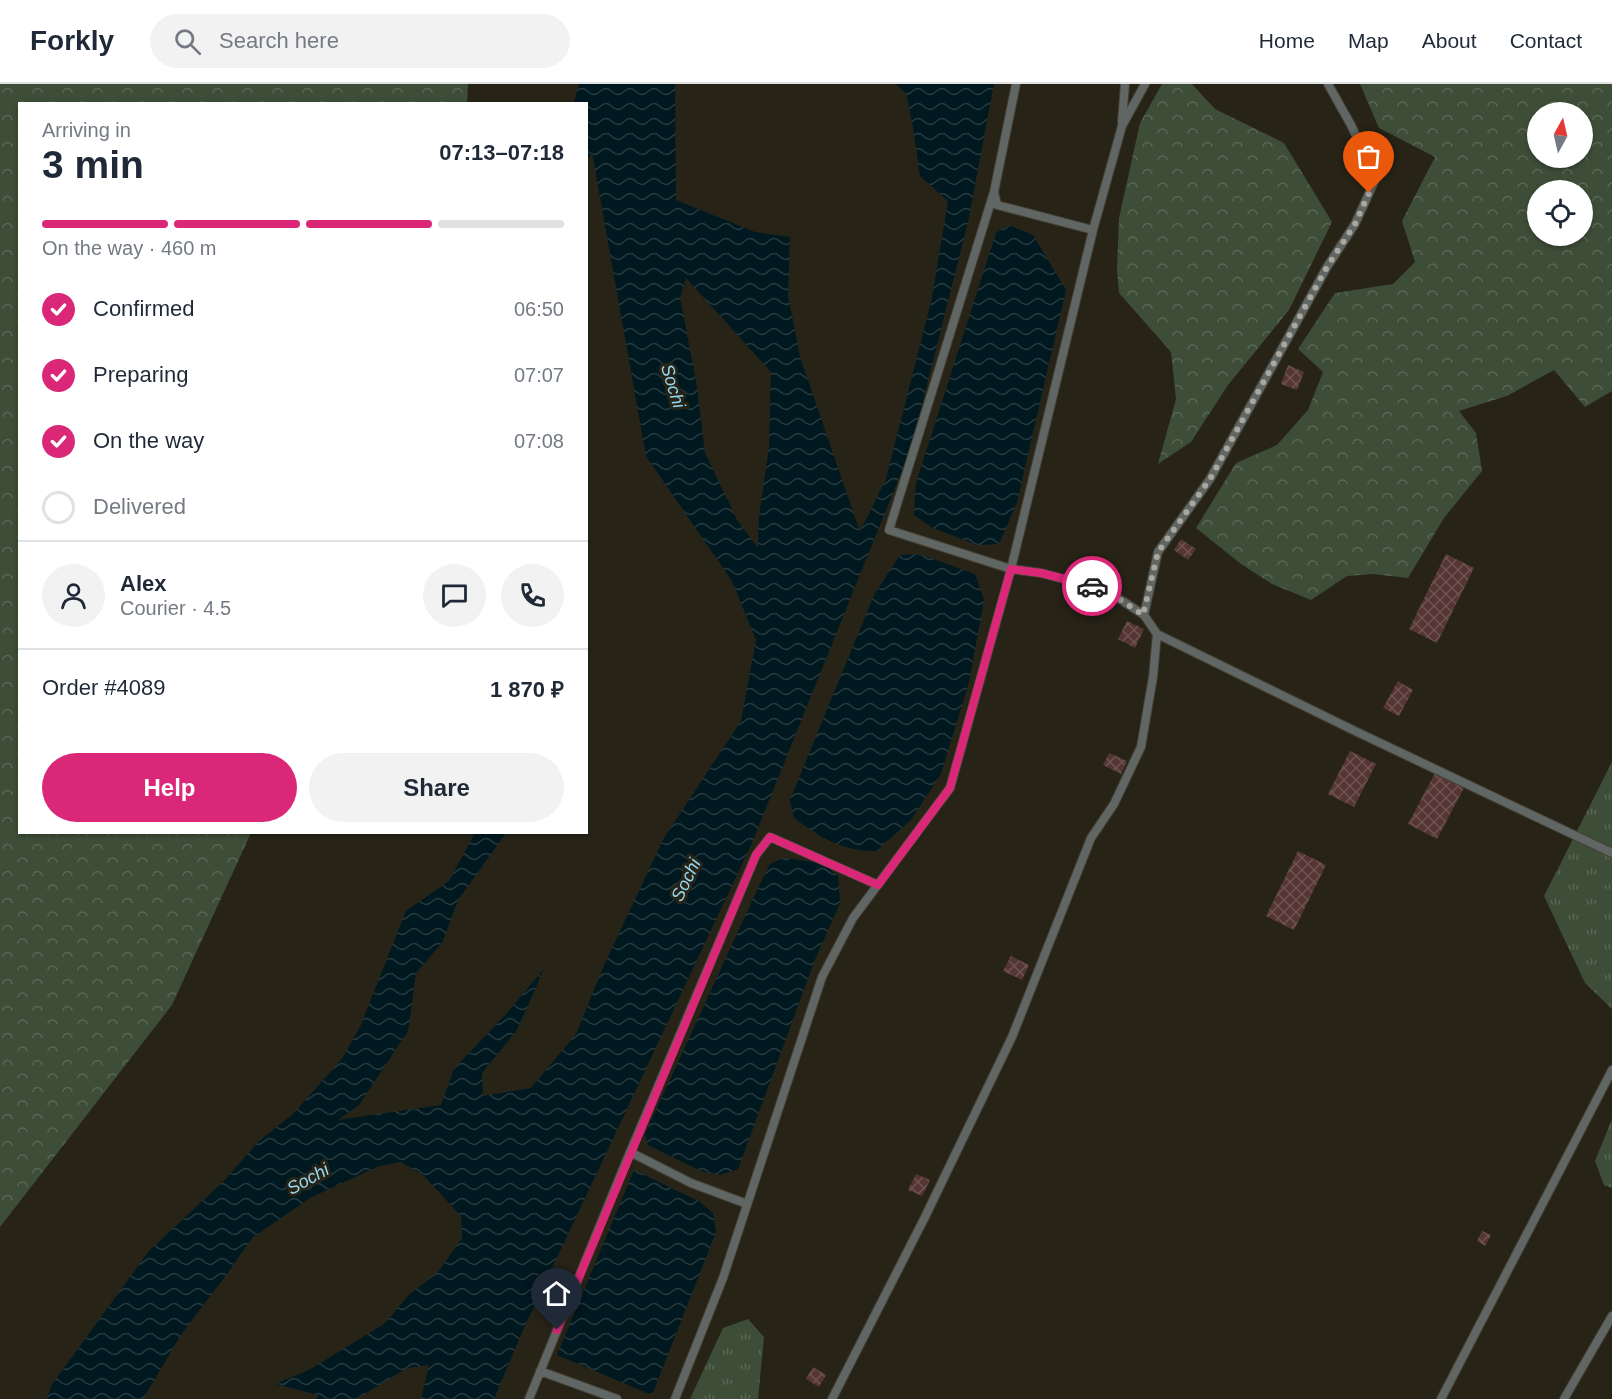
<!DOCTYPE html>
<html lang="en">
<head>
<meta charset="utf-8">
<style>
	body { margin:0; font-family:Helvetica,sans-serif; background:#f2f2f3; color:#1f2937; height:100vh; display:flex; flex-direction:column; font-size:22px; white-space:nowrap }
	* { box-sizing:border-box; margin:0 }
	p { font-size:20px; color:#747a83 }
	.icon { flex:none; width:33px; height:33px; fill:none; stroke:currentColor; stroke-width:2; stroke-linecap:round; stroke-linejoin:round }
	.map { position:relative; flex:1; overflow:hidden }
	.panel { position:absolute; left:18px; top:18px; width:570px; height:732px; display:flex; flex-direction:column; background:#fff; border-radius:0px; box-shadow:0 2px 4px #0004 }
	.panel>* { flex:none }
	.needle { width:39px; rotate:8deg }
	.buttons { position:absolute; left:1527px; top:18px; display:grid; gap:12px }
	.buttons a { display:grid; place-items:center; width:66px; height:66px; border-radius:50%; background:#fff; box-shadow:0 2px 4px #0004; font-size:30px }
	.pin { position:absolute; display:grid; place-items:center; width:51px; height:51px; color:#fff; margin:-62px -26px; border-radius:50% 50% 50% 0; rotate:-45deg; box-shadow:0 0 6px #0007 }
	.pin .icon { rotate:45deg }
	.courier { position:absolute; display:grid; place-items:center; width:60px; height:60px; margin:-30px; border:4px solid #db2777; border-radius:50%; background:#fff; color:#222; box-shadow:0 2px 8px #0007 }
	.headline em { font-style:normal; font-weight:700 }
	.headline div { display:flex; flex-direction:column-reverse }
	.headline { display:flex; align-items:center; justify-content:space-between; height:102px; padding:0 24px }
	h1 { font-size:39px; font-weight:700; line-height:45px }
	.bar { display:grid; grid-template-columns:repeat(4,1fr); gap:9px 6px; align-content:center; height:72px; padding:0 24px }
	.bar i { height:8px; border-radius:4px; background:#e0e1e3 }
	.bar .on { background:#db2777 }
	.bar p { grid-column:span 4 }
	.line { display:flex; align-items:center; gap:15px; padding:0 24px; border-top:2px solid #e0e1e3 }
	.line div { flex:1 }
	.round { display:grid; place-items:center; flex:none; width:63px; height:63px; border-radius:32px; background:#f2f2f3 }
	ol { padding:0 24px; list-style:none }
	li { display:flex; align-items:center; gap:18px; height:66px }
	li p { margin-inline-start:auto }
	li .icon { padding:6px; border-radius:50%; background:#db2777; color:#fff; stroke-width:4 }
	li:last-child { color:#747a83 }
	li i { width:33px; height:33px; border:3px solid #e0e1e3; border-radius:50% }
	.button { display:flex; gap:12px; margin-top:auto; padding:12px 24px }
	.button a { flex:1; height:69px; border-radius:36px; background:#db2777; color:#fff; font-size:24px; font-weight:700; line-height:69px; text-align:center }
	.button a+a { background:#f2f2f3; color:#1f2937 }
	header { display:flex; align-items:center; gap:36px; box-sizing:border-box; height:84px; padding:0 30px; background:#fff; border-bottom:2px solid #e0e1e3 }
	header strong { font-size:28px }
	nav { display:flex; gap:33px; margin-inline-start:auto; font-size:21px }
	.search { width:420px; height:54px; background:#f2f2f3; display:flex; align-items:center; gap:15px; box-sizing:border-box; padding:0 21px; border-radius:33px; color:#747a83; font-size:22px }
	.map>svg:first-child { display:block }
	.grass { fill:url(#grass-tufts) }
	.forest { fill:url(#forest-crowns); fill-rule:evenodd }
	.water { fill:url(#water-waves); fill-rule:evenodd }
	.building { fill:url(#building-cross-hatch) }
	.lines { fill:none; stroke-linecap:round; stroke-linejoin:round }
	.service-casing { stroke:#433f34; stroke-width:10 }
	.service { stroke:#606663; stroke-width:8 }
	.done { stroke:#aaa79e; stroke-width:6; stroke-dasharray:0 10.8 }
	.route { stroke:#db2777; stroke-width:8 }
	.labels { text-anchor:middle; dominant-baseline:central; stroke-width:6; stroke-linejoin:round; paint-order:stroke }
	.water-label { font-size:18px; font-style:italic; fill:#92d7ef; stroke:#272317 }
</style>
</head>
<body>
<header>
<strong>Forkly</strong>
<div class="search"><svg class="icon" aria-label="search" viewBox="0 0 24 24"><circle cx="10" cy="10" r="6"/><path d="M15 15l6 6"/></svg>Search here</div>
<nav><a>Home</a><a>Map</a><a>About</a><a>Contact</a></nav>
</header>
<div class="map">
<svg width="1612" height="1315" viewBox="0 0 1612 1315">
	<defs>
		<pattern id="grass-tufts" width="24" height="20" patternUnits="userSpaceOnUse" patternTransform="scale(1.5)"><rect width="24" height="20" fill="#3d4d37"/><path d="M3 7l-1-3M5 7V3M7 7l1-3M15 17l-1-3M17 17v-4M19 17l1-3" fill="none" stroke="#596754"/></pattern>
		<pattern id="forest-crowns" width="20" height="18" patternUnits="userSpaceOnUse" patternTransform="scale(1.5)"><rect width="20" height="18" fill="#3d4d37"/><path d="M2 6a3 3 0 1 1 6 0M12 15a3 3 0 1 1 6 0" fill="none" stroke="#596754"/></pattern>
		<pattern id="water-waves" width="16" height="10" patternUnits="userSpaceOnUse" patternTransform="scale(1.5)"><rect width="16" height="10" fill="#001820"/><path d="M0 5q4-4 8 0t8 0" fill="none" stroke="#263a40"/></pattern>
		<pattern id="building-cross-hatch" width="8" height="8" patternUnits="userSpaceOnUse" patternTransform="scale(1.5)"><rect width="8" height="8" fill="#553634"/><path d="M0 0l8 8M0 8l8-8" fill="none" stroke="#6e5351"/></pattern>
	</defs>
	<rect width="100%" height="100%" fill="#272317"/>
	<path class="grass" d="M 1612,678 L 1612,925 L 1585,899 L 1544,812 Z
		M 1612,1035 L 1612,1104 L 1604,1101 L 1595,1077 Z
		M 748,1235 L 764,1253 L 758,1315 L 690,1315 L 723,1244 Z"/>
	<path class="forest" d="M 0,0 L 468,0 L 467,20 L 20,20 L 20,748 L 251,749 L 172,921 L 0,1143 Z
		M 1162,0 L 1192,0 L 1215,25 L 1284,59 L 1332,138 L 1289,226 L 1228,301 L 1191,358 L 1158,380 L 1176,315 L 1171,268 L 1119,209 L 1117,186 L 1119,134 L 1140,39 Z
		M 1360,0 L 1612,0 L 1612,307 L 1585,323 L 1554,286 L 1507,312 L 1459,327 L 1476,349 L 1482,387 L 1444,434 L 1408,494 L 1373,490 L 1347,492 L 1311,516 L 1272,500 L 1241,480 L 1196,444 L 1236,379 L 1277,361 L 1308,326 L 1323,288 L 1298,265 L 1335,209 L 1393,200 L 1415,178 L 1402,137 L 1435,73 L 1379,44 ZM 1582,28 L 1582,74 L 1538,74 L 1538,28 ZM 1582,106 L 1582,152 L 1538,152 L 1538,106 Z"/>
	<path class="water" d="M 579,0 L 675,0 L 676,116 L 755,148 L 790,153 L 788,211 L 800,273 L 860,448 L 886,395 L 932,214 L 948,117 L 920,92 L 913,43 L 906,9 L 896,0 L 994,0 L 968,138 L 911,364 L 751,761 L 523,1246 L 494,1315 L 421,1315 L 429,1281 L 407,1284 L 356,1315 L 316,1315 L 319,1311 L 275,1300 L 309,1286 L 384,1240 L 409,1211 L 439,1187 L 462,1154 L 461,1132 L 423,1091 L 401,1078 L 379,1082 L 310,1114 L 252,1154 L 227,1190 L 182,1249 L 143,1315 L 47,1315 L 51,1302 L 149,1167 L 224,1097 L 258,1058 L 293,1030 L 342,975 L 360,943 L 406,827 L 449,797 L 475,749 L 506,749 L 458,816 L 442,859 L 416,889 L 408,947 L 359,1021 L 338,1036 L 441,1021 L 454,985 L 507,929 L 544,885 L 517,946 L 482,989 L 483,1012 L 531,1004 L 576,950 L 605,879 L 664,754 L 741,637 L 756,556 L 732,497 L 646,372 L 592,68 L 587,77 L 586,20 L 574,19 ZM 686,194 L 771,288 L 769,363 L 759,432 L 758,464 L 737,436 L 705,369 L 696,297 L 680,214 Z
		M 1008,141 L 1033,151 L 1066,206 L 1017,418 L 999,460 L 977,461 L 931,443 L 914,431 L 916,399 L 996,149 Z
		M 919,470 L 975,490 L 984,516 L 969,598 L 941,690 L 911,736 L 876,767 C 842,767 821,754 794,734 L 790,716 L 874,511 L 900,471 Z
		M 783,774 L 822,779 L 838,792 L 840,819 L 816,873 L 738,1085 L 720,1091 L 701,1087 L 648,1061 L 645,1050 L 758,804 L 770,780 Z
		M 634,1086 L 700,1118 L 713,1129 L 716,1148 L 652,1311 L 557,1271 Z"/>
	<path class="building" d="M 1288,281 L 1304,288 L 1297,306 L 1281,300 Z
		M 1181,455 L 1196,465 L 1188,476 L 1174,466 Z
		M 1446,470 L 1474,484 L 1437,559 L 1409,545 Z
		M 1127,537 L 1144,545 L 1135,564 L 1118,555 Z
		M 1398,597 L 1413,606 L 1399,632 L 1383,624 Z
		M 1350,667 L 1376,680 L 1354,723 L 1328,710 Z
		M 1109,669 L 1127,677 L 1121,690 L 1103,681 Z
		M 1436,687 L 1465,702 L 1437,755 L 1408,740 Z
		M 1298,767 L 1326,781 L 1294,846 L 1266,832 Z
		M 1011,872 L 1029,881 L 1022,896 L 1003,887 Z
		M 916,1090 L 930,1096 L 922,1112 L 908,1106 Z
		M 1482,1147 L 1491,1151 L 1485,1162 L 1477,1157 Z
		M 813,1283 L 826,1291 L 819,1303 L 806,1295 Z"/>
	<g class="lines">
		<defs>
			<path id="service" d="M 1328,0 L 1351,41 L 1376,94 L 1355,140 L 1327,183 L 1210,395 L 1158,468 L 1144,531 L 1157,550 L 1355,647 L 1612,769
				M 1122,38 L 1125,0
				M 994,108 L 1016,0
				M 1144,531 L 1106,506 L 1041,489 L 1011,485 L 1093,146 L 1122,42 L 1145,0
				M 630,1068 L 691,1099 L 747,1120
				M 540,1287 L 617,1315
				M 529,1315 L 623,1085 L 756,771 L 770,753 L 878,801
				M 675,1315 L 723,1194 L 822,893 L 853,834 L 950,704 L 1011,485 L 889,446 L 994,108 L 997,121 L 1093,146
				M 832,1315 L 924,1135 L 1012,953 L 1091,754 L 1114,720 L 1141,663 L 1153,593 L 1157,550
				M 1441,1315 L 1612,986
				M 1564,1315 L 1612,1232"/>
		</defs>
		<use href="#service" class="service-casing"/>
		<use href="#service" class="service"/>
	</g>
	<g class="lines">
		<path class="done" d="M 1092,502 L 1106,506 L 1143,531 L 1158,468 L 1210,395 L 1327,183 L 1355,140 L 1369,109"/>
		<path class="route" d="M 557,1246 L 756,771 L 770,753 L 878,801 L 950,704 L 1011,485 L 1041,489 L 1092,502"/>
	</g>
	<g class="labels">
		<g class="water-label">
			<text transform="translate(673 302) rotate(73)">Sochi</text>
			<text transform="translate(686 796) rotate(-64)">Sochi</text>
			<text transform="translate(308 1095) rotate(-29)">Sochi</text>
		</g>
	</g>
</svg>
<div class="buttons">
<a><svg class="needle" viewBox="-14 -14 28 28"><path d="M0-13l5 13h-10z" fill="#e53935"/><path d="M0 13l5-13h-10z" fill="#747a83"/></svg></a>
<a><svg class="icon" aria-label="locate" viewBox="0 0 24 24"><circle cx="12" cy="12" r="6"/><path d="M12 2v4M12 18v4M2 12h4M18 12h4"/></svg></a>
</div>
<div class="pin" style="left:1369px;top:109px;background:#ea580c"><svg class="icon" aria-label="bag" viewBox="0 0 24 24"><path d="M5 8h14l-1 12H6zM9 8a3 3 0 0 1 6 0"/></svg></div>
<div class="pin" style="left:557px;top:1246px;background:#1f2937"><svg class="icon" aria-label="home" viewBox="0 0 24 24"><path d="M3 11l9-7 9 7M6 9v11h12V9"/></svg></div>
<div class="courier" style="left:1092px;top:502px"><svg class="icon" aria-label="car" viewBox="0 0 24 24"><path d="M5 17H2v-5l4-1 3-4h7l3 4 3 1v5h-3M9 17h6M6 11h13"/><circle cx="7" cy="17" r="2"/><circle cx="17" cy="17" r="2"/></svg></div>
<section class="panel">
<div class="headline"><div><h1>3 min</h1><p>Arriving in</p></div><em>07:13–07:18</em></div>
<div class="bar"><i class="on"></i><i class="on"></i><i class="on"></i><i></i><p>On the way · 460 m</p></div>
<ol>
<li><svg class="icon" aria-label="check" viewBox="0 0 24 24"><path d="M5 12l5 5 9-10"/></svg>Confirmed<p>06:50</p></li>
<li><svg class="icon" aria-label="check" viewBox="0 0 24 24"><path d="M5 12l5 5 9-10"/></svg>Preparing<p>07:07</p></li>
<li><svg class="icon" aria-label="check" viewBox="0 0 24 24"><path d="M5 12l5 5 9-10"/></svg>On the way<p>07:08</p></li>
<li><i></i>Delivered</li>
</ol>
<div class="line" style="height:108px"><a class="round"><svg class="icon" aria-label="person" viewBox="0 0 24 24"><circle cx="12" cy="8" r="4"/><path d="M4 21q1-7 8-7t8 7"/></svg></a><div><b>Alex</b><p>Courier · 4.5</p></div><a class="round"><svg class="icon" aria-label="chat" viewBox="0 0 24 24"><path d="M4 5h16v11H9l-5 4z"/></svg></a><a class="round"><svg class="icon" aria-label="phone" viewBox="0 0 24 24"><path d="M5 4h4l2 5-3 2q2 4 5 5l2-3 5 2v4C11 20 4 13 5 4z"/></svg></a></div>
<div class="line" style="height:78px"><div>Order #4089</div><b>1 870 ₽</b></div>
<div class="button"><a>Help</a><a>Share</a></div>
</section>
</div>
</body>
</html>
